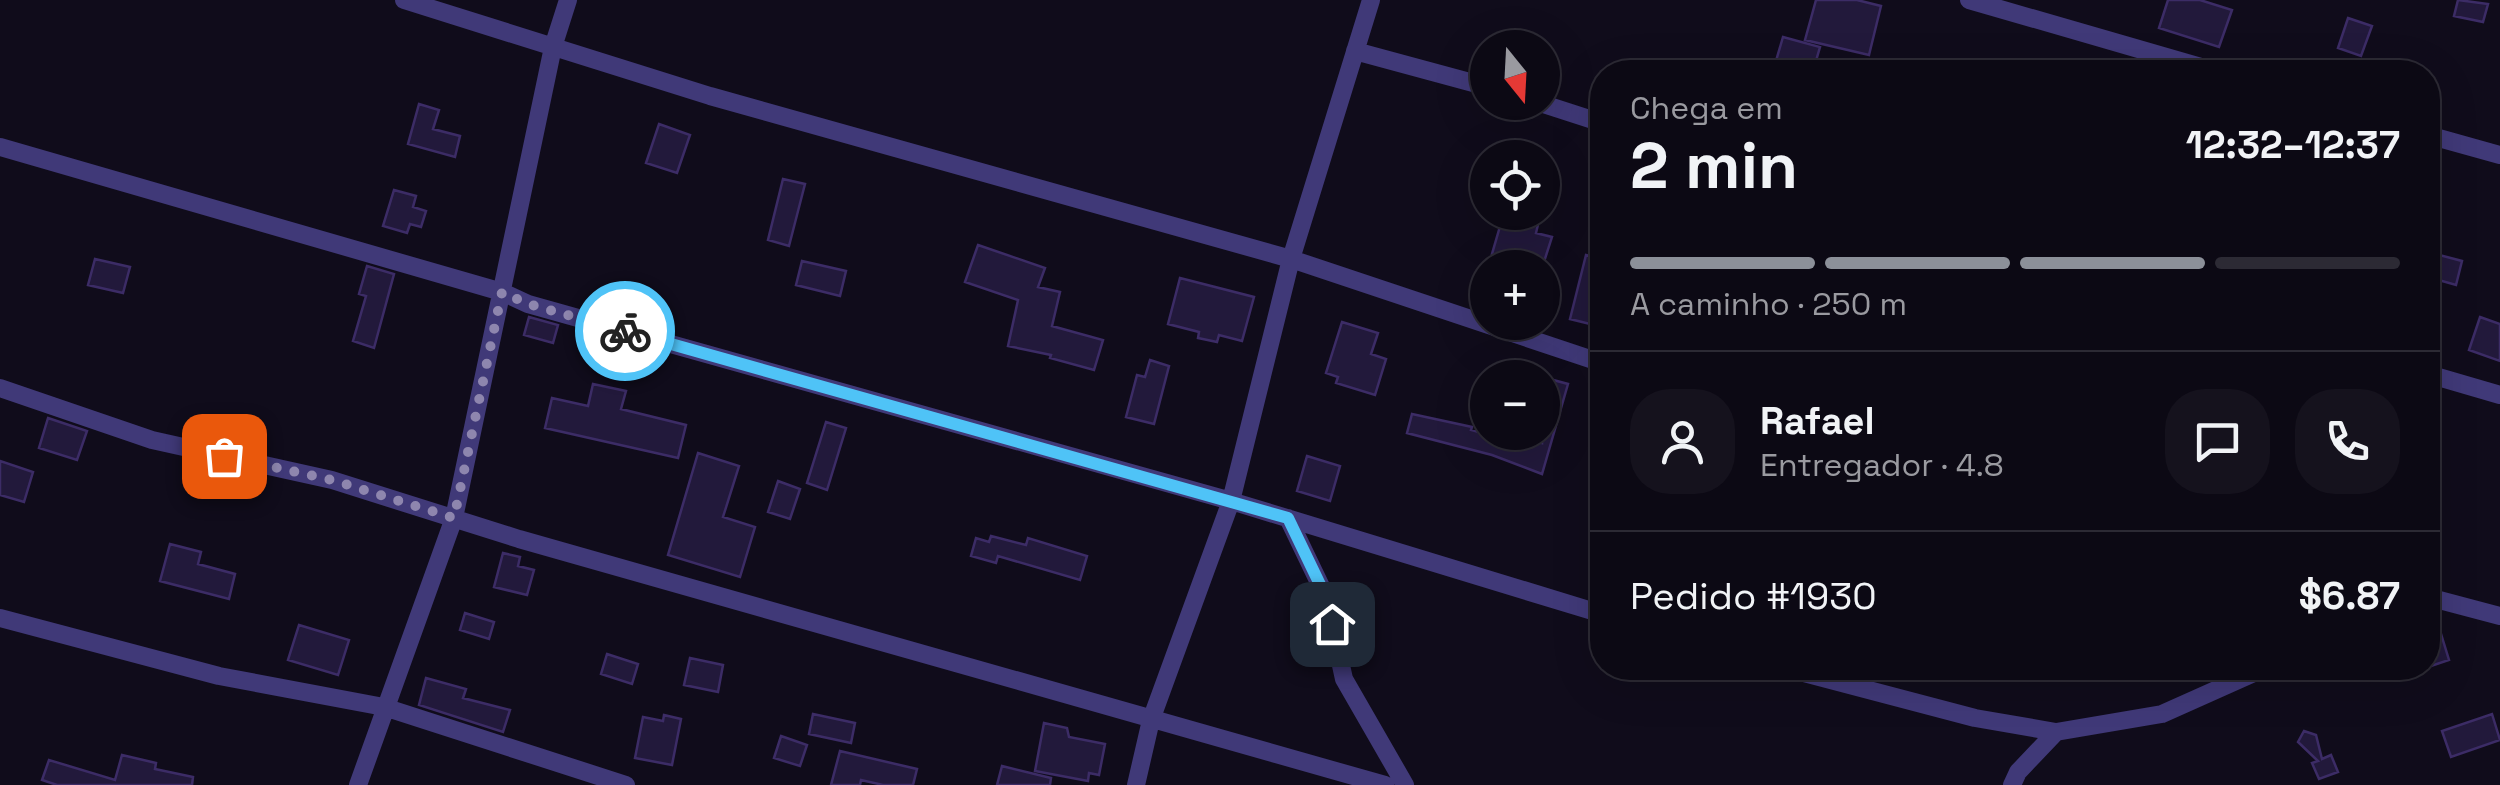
<!DOCTYPE html>
<html lang="pt">
<head>
<meta charset="utf-8">
<style>
	body { margin:0; font-family:"Space Grotesk",sans-serif; background:#15121d; color:#f1f3f6; height:100vh; display:flex; flex-direction:column; font-size:38px; white-space:nowrap }
	* { box-sizing:border-box; margin:0 }
	p { font-size:32px; color:#9a9aa0 }
	.icon { flex:none; width:55px; height:55px; fill:none; stroke:currentColor; stroke-width:2; stroke-linecap:round; stroke-linejoin:round }
	.map { position:relative; flex:1; overflow:hidden }
	.details { position:absolute; left:1590px; top:60px; width:850px; height:620px; display:flex; flex-direction:column; background:#0c0914; border-radius:40px; box-shadow:0 10px 40px #0002,0 0 0 2px #2c2a34 }
	.details>* { flex:none }
	.needle { width:65px; rotate:162deg }
	.buttons { position:absolute; left:1470px; top:30px; display:grid; gap:20px }
	.buttons a { display:grid; place-items:center; width:90px; height:90px; border-radius:50%; background:#0c0914; box-shadow:0 10px 40px #0002,0 0 0 2px #2c2a34; font-size:50px }
	.pin { position:absolute; display:grid; place-items:center; width:85px; height:85px; color:#fff; margin:-42px; border-radius:20px; box-shadow:0 5px 15px #0006 }
	.courier { position:absolute; display:grid; place-items:center; width:100px; height:100px; margin:-50px; border:8px solid #4fc3f7; border-radius:50%; background:#fff; color:#222; box-shadow:0 2px 12px #0007 }
	.overview em { font-style:normal; font-weight:700 }
	.overview div { display:flex; flex-direction:column-reverse }
	.overview { display:flex; align-items:center; justify-content:space-between; height:170px; padding:0 40px }
	h1 { font-size:65px; font-weight:700; line-height:75px }
	.bar { display:grid; grid-template-columns:repeat(4,1fr); gap:15px 10px; align-content:center; height:120px; padding:0 40px }
	.bar i { height:12px; border-radius:8px; background:#2c2a34 }
	.bar .active { background:#8c9099 }
	.bar p { grid-column:span 4 }
	.line { display:flex; align-items:center; gap:25px; padding:0 40px; border-top:2px solid #2c2a34 }
	.line div { flex:1 }
	.round { display:grid; place-items:center; flex:none; width:105px; height:105px; border-radius:40px; background:#15121d }
	.map>svg:first-child { display:block }
	.building { fill:#22193b; stroke:#3c2c66; stroke-width:2.5 }
	.lines { fill:none; stroke-linecap:round; stroke-linejoin:round }
	.street { stroke:#403978; stroke-width:18 }
	.done { stroke:#8e86ae; stroke-width:10; stroke-dasharray:0 18 }
	.route { stroke:#4fc3f7; stroke-width:12 }
</style>
</head>
<body>
<div class="map">
<svg width="2500" height="785" viewBox="0 0 2500 785">
	<rect width="100%" height="100%" fill="#100c1b"/>
	<path class="building" d="M 1816,0 L 1857,0 L 1881,6 L 1869,55 L 1805,40 Z
		M 2168,0 L 2200,0 L 2232,10 L 2219,47 L 2159,28 Z
		M 2458,0 L 2488,4 L 2483,22 L 2454,16 Z
		M 2348,18 L 2372,26 L 2361,56 L 2338,48 Z
		M 1783,37 L 1820,47 L 1813,71 L 1776,61 Z
		M 419,104 L 439,110 L 433,129 L 460,136 L 455,157 L 408,144 Z
		M 659,124 L 690,135 L 677,173 L 646,163 Z
		M 783,179 L 805,184 L 789,246 L 768,240 Z
		M 394,190 L 416,196 L 413,207 L 426,211 L 421,227 L 410,224 L 407,233 L 383,226 Z
		M 1510,212 L 1541,212 L 1536,233 L 1552,237 L 1542,268 L 1492,254 L 1501,223 L 1507,224 Z
		M 978,245 L 1045,268 L 1038,287 L 1060,292 L 1052,326 L 1103,340 L 1094,370 L 1050,358 L 1051,355 L 1008,346 L 1018,300 L 965,282 Z
		M 2428,252 L 2462,261 L 2456,285 L 2428,277 Z
		M 1586,255 L 1602,259 L 1602,327 L 1570,319 Z
		M 95,259 L 130,267 L 123,293 L 88,285 Z
		M 802,261 L 846,271 L 840,296 L 796,285 Z
		M 367,266 L 394,274 L 374,348 L 353,341 L 366,296 L 359,294 Z
		M 1180,278 L 1254,297 L 1242,341 L 1219,335 L 1217,342 L 1198,338 L 1199,332 L 1168,324 Z
		M 529,317 L 558,325 L 553,343 L 524,335 Z
		M 2480,317 L 2500,324 L 2500,361 L 2469,350 Z
		M 1342,322 L 1378,333 L 1371,354 L 1386,359 L 1375,395 L 1336,383 L 1338,377 L 1326,373 Z
		M 1150,360 L 1169,366 L 1154,424 L 1126,417 L 1137,375 L 1145,377 Z
		M 1542,377 L 1568,384 L 1542,474 L 1492,455 L 1407,433 L 1412,414 L 1472,427 L 1471,430 L 1530,446 L 1531,440 L 1542,443 Z
		M 593,384 L 626,391 L 621,409 L 686,425 L 678,458 L 545,428 L 552,398 L 588,406 Z
		M 48,418 L 87,431 L 77,460 L 39,448 Z
		M 826,422 L 846,428 L 827,490 L 807,483 Z
		M 698,453 L 739,466 L 723,517 L 755,527 L 740,577 L 668,555 Z
		M 1307,456 L 1340,466 L 1330,501 L 1297,491 Z
		M 0,461 L 33,472 L 24,502 L 0,495 Z
		M 778,481 L 800,489 L 790,519 L 768,512 Z
		M 991,536 L 1026,545 L 1028,538 L 1087,556 L 1080,580 L 998,556 L 996,563 L 971,556 L 976,538 L 989,542 Z
		M 170,544 L 201,552 L 198,564 L 235,574 L 229,599 L 160,581 Z
		M 503,553 L 520,557 L 518,566 L 534,570 L 527,595 L 494,587 Z
		M 2428,610 L 2434,611 L 2449,660 L 2428,667 Z
		M 465,613 L 494,622 L 489,639 L 460,630 Z
		M 299,625 L 349,640 L 338,675 L 288,660 Z
		M 607,654 L 638,664 L 632,684 L 601,674 Z
		M 690,658 L 723,665 L 718,692 L 684,685 Z
		M 426,678 L 466,689 L 463,698 L 510,710 L 503,732 L 419,705 Z
		M 813,714 L 855,723 L 851,743 L 809,734 Z
		M 2492,714 L 2500,740 L 2451,757 L 2442,731 Z
		M 664,715 L 681,719 L 672,765 L 635,758 L 643,717 L 663,721 Z
		M 1044,723 L 1067,728 L 1069,737 L 1105,744 L 1099,775 L 1089,773 L 1088,781 L 1035,771 Z
		M 2304,731 L 2316,735 L 2322,759 L 2331,755 L 2338,772 L 2319,779 L 2312,763 L 2318,761 L 2298,742 Z
		M 781,736 L 807,745 L 800,766 L 774,758 Z
		M 840,751 L 917,769 L 913,785 L 883,785 L 861,780 L 860,785 L 831,785 Z
		M 122,755 L 156,763 L 155,769 L 193,777 L 192,785 L 57,785 L 42,780 L 49,760 L 115,780 Z
		M 1002,766 L 1051,778 L 1050,785 L 997,785 Z"/>
	<g class="lines">
		<path class="street" d="M 404,0 L 710,96 L 1291,259 L 1602,363
			M 1969,0 L 2218,72
			M 1355,51 L 1488,87
			M 1537,102 L 1602,123
			M 2428,135 L 2500,155
			M 0,147 L 502,292 L 528,304 L 1231,501 L 1602,614
			M 2428,374 L 2500,395
			M 0,388 L 152,440 L 332,480 L 519,539 L 1385,785
			M 1288,518 L 1326,597 L 1344,679 L 1405,785
			M 2428,597 L 2500,616
			M 0,618 L 219,676 L 384,707 L 626,785
			M 1785,668 L 1975,718 L 2056,732 L 2162,714 L 2265,668
			M 358,785 L 454,518 L 553,47 L 568,0
			M 1136,785 L 1151,720 L 1231,501 L 1291,259 L 1371,0
			M 2012,785 L 2018,772 L 2056,732"/>
	</g>
	<g class="lines">
		<path class="done" d="M 224,456 L 332,480 L 454,518 L 502,292 L 528,304 L 625,331"/>
		<path class="route" d="M 625,331 L 1288,518 L 1326,597 L 1332,624"/>
	</g>
</svg>
<div class="buttons">
<a><svg class="needle" viewBox="-14 -14 28 28"><path d="M0-13l5 13h-10z" fill="#e53935"/><path d="M0 13l5-13h-10z" fill="#9a9aa0"/></svg></a>
<a><svg class="icon" aria-label="locate" viewBox="0 0 24 24"><circle cx="12" cy="12" r="6"/><path d="M12 2v4M12 18v4M2 12h4M18 12h4"/></svg></a>
<a>+</a>
<a>−</a>
</div>
<div class="pin" style="left:224px;top:456px;background:#ea580c"><svg class="icon" aria-label="bag" viewBox="0 0 24 24"><path d="M5 8h14l-1 12H6zM9 8a3 3 0 0 1 6 0"/></svg></div>
<div class="pin" style="left:1332px;top:624px;background:#1f2937"><svg class="icon" aria-label="home" viewBox="0 0 24 24"><path d="M3 11l9-7 9 7M6 9v11h12V9"/></svg></div>
<div class="courier" style="left:625px;top:331px"><svg class="icon" aria-label="bike" viewBox="0 0 24 24"><circle cx="6" cy="16" r="4"/><circle cx="18" cy="16" r="4"/><path d="M6 16l4-8h5l3 8M10 8l3 8H6M13 5h3"/></svg></div>
<section class="details">
<div class="overview"><div><h1>2 min</h1><p>Chega em</p></div><em>12:32–12:37</em></div>
<div class="bar"><i class="active"></i><i class="active"></i><i class="active"></i><i></i><p>A caminho · 250 m</p></div>
<div class="line" style="height:180px"><a class="round"><svg class="icon" aria-label="person" viewBox="0 0 24 24"><circle cx="12" cy="8" r="4"/><path d="M4 21q1-7 8-7t8 7"/></svg></a><div><b>Rafael</b><p>Entregador · 4.8</p></div><a class="round"><svg class="icon" aria-label="chat" viewBox="0 0 24 24"><path d="M4 5h16v11H9l-5 4z"/></svg></a><a class="round"><svg class="icon" aria-label="phone" viewBox="0 0 24 24"><path d="M5 4h4l2 5-3 2q2 4 5 5l2-3 5 2v4C11 20 4 13 5 4z"/></svg></a></div>
<div class="line" style="height:130px"><div>Pedido #1930</div><b>$6.87</b></div>
</section>
</div>
</body>
</html>
